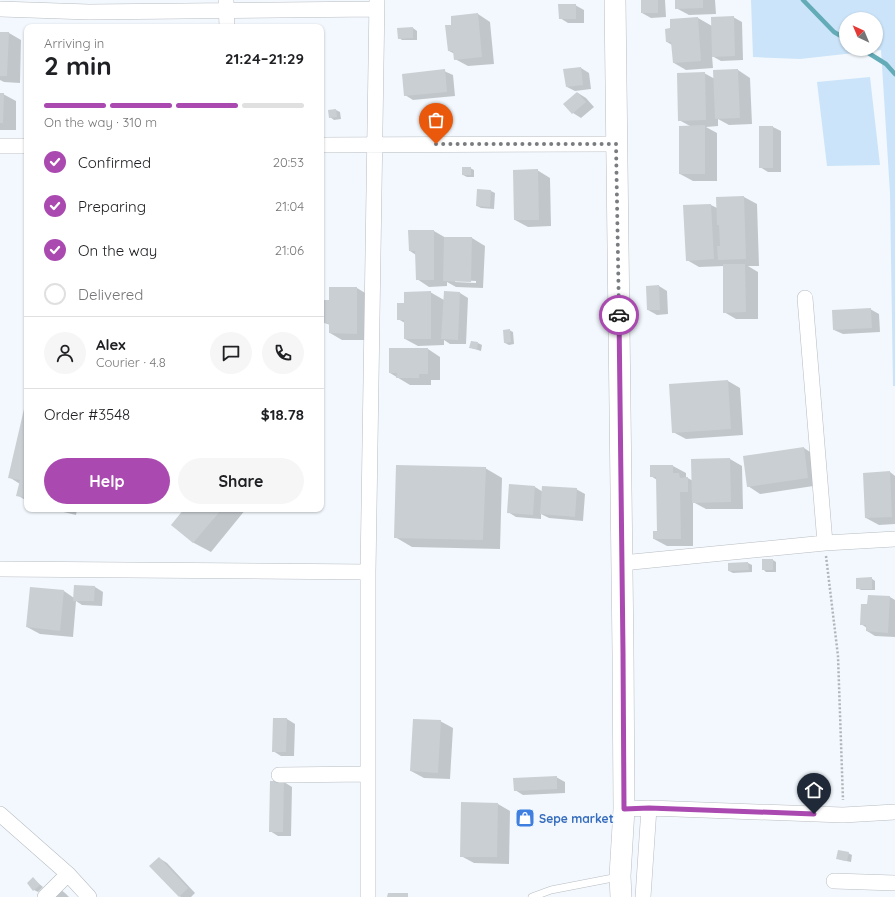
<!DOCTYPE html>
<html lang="en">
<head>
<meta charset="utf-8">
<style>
	body { margin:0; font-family:Quicksand,sans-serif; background:#f6f6f6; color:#202124; height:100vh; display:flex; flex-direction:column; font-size:15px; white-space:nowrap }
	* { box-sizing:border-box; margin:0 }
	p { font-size:13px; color:#757577 }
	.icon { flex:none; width:22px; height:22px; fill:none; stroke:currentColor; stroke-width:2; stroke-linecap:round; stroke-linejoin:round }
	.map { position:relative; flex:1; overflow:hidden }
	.details { position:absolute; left:24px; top:24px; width:300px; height:488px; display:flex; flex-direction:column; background:#fff; border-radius:8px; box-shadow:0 1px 3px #0004 }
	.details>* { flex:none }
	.needle { width:26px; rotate:316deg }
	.buttons { position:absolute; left:839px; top:12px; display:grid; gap:8px }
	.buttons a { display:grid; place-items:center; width:44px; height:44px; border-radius:50%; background:#fff; box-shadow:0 1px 3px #0004; font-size:20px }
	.pin { position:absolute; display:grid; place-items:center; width:34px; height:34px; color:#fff; margin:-41px -17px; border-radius:50% 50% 50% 0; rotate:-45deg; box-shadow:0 0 4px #0007 }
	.pin .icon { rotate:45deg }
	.courier { position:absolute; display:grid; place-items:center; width:40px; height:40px; margin:-20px; border:3px solid #aa49b0; border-radius:50%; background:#fff; color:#222; box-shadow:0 1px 5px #0007 }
	.summary em { font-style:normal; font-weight:800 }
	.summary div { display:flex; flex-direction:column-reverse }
	.summary { display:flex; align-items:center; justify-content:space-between; height:68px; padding:0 20px }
	h1 { font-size:26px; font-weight:800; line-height:30px }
	.bar { display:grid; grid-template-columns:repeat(4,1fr); gap:6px 4px; align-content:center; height:48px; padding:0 20px }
	.bar i { height:5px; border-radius:3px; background:#e0e0e0 }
	.bar .on { background:#aa49b0 }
	.bar p { grid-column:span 4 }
	.line { display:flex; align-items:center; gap:10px; padding:0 20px; border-top:1px solid #e0e0e0 }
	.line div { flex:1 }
	.round { display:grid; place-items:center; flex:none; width:42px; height:42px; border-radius:21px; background:#f6f6f6 }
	ol { padding:0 20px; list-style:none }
	li { display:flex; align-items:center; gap:12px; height:44px }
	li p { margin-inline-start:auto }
	li .icon { padding:4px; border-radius:50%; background:#aa49b0; color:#fff; stroke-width:4 }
	li:last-child { color:#757577 }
	li i { width:22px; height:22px; border:2px solid #e0e0e0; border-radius:50% }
	.action { display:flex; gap:8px; margin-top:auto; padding:8px 20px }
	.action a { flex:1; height:46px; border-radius:24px; background:#aa49b0; color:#fff; font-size:16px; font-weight:800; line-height:46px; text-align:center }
	.action a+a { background:#f6f6f6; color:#202124 }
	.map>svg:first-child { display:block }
	.green { fill:#cbe4f9; fill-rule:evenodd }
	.shadow { fill:#0003; fill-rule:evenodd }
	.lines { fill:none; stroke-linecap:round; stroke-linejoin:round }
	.stream { stroke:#64abb8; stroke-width:4.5 }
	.building { fill:#c9cfd3 }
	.lane-casing { stroke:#b8bdc2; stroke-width:8 }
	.street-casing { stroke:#b8bdc2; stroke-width:16 }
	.secondary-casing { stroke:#b8bdc2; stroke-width:22 }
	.path { stroke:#b0b5b9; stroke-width:2.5; stroke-dasharray:2 2; stroke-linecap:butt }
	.lane { stroke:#fff; stroke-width:7 }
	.street { stroke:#fff; stroke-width:15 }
	.secondary { stroke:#fff; stroke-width:21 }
	.done { stroke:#797d80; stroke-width:4; stroke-dasharray:0 7.2 }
	.route { stroke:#aa49b0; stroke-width:5 }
	.labels { text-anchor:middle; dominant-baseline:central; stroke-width:3; stroke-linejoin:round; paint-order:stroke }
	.shop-label { font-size:12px; font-weight:bold; fill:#366cbe; stroke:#f2f8fd; text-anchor:start }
</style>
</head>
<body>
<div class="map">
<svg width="895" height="897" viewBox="0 0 895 897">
	<rect width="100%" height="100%" fill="#f2f8fd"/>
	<path class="green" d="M 751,0 L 895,0 L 895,386 L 893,386 L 890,193 L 881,50 L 800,59 L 753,57 ZM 846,19 L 876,19 L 876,49 L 846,49 Z
		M 870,77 L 880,165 L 827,166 L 817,82 Z"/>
	<path class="shadow" d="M 642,0 L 665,0 L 666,17 L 651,18 L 642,13 Z
		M 676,0 L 715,0 L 716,14 L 689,15 L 676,8 Z
		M 575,5 L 584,10 L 584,23 L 568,23 L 560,18 Z
		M 478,14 L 490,22 L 494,64 L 468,66 L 455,59 L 455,54 L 449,51 L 452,26 Z
		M 733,17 L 742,22 L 743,60 L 721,61 L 712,56 L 713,68 L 686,70 L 674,63 L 672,45 L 667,42 L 698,18 L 712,26 Z
		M 413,28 L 417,31 L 417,40 L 402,40 L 399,38 Z
		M 0,33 L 9,33 L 21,40 L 20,83 L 4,82 L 0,80 Z
		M 581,68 L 589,73 L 591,89 L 575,91 L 567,87 Z
		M 738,70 L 750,78 L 752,124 L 729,125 L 718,119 L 718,126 L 706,127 L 717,133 L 717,181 L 693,181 L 680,174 L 690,126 L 679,120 L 704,73 L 715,79 Z
		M 444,71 L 453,75 L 455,96 L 413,100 L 405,95 Z
		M 578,93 L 586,98 L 594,107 L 581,118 L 573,113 L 565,104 Z
		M 0,94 L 3,94 L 16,101 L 16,130 L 0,130 Z
		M 336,110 L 340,112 L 341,119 L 334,120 L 330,117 Z
		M 760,127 L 773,127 L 781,131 L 781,172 L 768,172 L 760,167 Z
		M 470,168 L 474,170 L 474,177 L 467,177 L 463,175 Z
		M 537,170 L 550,178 L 551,226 L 528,227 L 515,220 Z
		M 478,190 L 491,191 L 495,193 L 494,209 L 481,208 L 477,206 Z
		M 744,197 L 757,204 L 759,266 L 748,266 L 758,272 L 758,319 L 736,319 L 724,312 L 724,266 L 699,267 L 687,260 L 711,205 L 717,208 L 717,198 Z
		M 434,231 L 446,238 L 472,238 L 485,246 L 483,288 L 456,287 L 447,282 L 447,286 L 429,287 L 417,279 L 416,255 L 410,251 ZM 455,280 L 476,281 L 476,283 L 455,282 Z
		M 659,286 L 667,291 L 668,314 L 657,315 L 648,310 Z
		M 357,288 L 370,296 L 369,340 L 342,340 L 330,333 L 330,325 L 325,323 L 330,301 Z
		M 430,292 L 444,300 L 445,292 L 460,293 L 468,298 L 466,344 L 450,344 L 444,340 L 444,345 L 418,346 L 405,339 L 405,323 L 398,319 Z
		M 870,309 L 879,314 L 880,332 L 843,334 L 834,330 Z
		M 509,330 L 513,332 L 514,344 L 509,345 L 505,343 Z
		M 478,343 L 482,345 L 481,351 L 471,348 Z
		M 428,349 L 440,357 L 440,380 L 431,380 L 431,385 L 410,385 L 390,373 Z
		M 728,381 L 740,388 L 743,435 L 686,439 L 673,432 Z
		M 27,411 L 27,501 L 17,495 L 20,484 L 9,477 Z
		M 804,448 L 816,456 L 820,485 L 760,494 L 748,486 Z
		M 730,459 L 742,466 L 743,509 L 706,509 L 693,502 L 693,546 L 667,546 L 654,539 L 658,532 L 657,480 L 651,476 L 651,466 L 673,466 L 686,473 L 686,477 L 693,481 Z
		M 485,468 L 502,478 L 500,549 L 412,547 L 395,537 Z
		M 890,472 L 895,476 L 895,524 L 879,525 L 866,518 Z
		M 535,487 L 543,492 L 576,489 L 585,494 L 583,521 L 549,518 L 541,514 L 541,519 L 516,517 L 508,512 Z
		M 51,509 L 77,509 L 76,515 Z
		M 185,509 L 246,509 L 211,552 L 194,543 L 172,525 Z
		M 773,560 L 776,562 L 776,572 L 766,572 L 763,569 Z
		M 748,563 L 752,565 L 752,572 L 733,573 L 729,571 Z
		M 871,578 L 875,581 L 875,590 L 861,590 L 857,588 Z
		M 95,587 L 103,592 L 102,606 L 82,605 L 76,601 L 73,637 L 40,634 L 27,627 L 64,591 L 74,598 Z
		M 869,596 L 890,597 L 895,600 L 895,637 L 875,636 L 867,631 L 867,628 L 861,624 L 868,605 Z
		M 287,719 L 295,724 L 294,756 L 281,756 L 273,751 Z
		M 440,721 L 453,728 L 450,779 L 424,778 L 411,771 Z
		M 556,777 L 565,782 L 565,793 L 523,795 L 515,790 Z
		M 271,782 L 284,782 L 292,787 L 291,836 L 278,836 L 270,831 Z
		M 498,804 L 510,811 L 509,864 L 474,863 L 461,856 Z
		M 848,853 L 852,855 L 851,862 L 841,860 L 837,858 Z
		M 159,858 L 167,863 L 195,893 L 191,897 L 181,897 L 179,896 Z
		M 33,879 L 43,887 L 38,892 L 34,890 Z
		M 61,890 L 65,893 L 69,897 L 54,897 Z"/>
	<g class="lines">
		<path class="stream" d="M 803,0 L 834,32 L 846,39
			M 862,49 L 886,64 L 895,74"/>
	</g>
	<path class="building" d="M 641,0 L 658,0 L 658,13 L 641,13 Z
		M 675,0 L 703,0 L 703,8 L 675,9 Z
		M 558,4 L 576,4 L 576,19 L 559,19 Z
		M 478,13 L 482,57 L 454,60 L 453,51 L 448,51 L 445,25 L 451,25 L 451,16 Z
		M 734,16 L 735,56 L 712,57 L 711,17 Z
		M 698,17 L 701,61 L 673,63 L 671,42 L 666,42 L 665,29 L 670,28 L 670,19 Z
		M 413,27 L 413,38 L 398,39 L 397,28 Z
		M 0,32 L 9,32 L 7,76 L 0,76 Z
		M 581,67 L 583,85 L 566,87 L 563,69 Z
		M 445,69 L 447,92 L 404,96 L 402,74 Z
		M 738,69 L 740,118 L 715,119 L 713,70 Z
		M 705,72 L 706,120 L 678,121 L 677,73 Z
		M 577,92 L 586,102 L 572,114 L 563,104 Z
		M 0,93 L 4,93 L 3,123 L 0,123 Z
		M 336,109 L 337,117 L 329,118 L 328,110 Z
		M 705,125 L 705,174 L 679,174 L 679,126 Z
		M 759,126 L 773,126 L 773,168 L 759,168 Z
		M 462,167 L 471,167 L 471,175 L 462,175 Z
		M 538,169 L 539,220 L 514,220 L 513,170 Z
		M 477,189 L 491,190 L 490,207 L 476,206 Z
		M 744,196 L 746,259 L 718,260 L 717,246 L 720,246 L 719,225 L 717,225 L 716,197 Z
		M 711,204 L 714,259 L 686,261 L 683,205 Z
		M 408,230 L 434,230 L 434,280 L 416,280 L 415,251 L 409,251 Z
		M 444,237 L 472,237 L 471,282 L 443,281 Z
		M 723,264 L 745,264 L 746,312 L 723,313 Z
		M 659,285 L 660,310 L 647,310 L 646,286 Z
		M 329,287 L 357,287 L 357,334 L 329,333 L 329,324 L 324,323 L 324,300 L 329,300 Z
		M 431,291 L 431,339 L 404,339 L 404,320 L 397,320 L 397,303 L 404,303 L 404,292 Z
		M 444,291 L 460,292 L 458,340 L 441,339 Z
		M 871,308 L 872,328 L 833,330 L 832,310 Z
		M 510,329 L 511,342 L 504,343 L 503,330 Z
		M 471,341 L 478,342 L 477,349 L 469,348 Z
		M 389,348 L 428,348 L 428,374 L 419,374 L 419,378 L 396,378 L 397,373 L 389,373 Z
		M 728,380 L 731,429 L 672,433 L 669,384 Z
		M 24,409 L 27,410 L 27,498 L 16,496 L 20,480 L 8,478 Z
		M 804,447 L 808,478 L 747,487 L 743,456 Z
		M 730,458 L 731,502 L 692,503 L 691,459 Z
		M 396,465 L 486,467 L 483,540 L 394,538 Z
		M 650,465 L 673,465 L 673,473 L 679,473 L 680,478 L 688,477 L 688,492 L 680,492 L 681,539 L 653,539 L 653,531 L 657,531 L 656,477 L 650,477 Z
		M 890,471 L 892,517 L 865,518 L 863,473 Z
		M 509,484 L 535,486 L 533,515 L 507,513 Z
		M 542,486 L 577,488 L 575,517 L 540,514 Z
		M 184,509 L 222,509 L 193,543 L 171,525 Z
		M 762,559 L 773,559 L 773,570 L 762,570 Z
		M 748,562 L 749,570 L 728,571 L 728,563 Z
		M 872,577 L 872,589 L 856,589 L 856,578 Z
		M 74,585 L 95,586 L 94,601 L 73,601 Z
		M 30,587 L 64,590 L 60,631 L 26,627 Z
		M 868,595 L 890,596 L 888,633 L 866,631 L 866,625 L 860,625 L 861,604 L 867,604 Z
		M 273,718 L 287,718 L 286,752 L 272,752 Z
		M 413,719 L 441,720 L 438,773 L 410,771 Z
		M 557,776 L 557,789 L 514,791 L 513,778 Z
		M 270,781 L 284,781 L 283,832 L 269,832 Z
		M 461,802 L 498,803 L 497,857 L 460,857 Z
		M 838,850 L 849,852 L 847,861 L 836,859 Z
		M 159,857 L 188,888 L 179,897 L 149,866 Z
		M 33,877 L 40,885 L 33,891 L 27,883 Z
		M 388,893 L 408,893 L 408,897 L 387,897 Z"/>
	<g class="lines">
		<defs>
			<path id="lane" d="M 532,897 L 551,890 L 618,877"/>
			<path id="street" d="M 226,0 L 227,27
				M 0,9 L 89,12 L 377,9
				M 321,145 L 616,144
				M 0,146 L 27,146
				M 805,298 L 825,543
				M 622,563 L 825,543 L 895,539
				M 0,569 L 368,572
				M 279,775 L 368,774
				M 624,809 L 649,808 L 843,815 L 895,812
				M 0,814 L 68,874 L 89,897
				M 834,881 L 895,883
				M 45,897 L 68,874
				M 368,897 L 368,572 L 377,0
				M 643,897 L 649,808"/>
			<path id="secondary" d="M 615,0 L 623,652 L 624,809 L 620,876 L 621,897"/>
		</defs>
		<use href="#lane" class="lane-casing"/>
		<use href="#street" class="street-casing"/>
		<use href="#secondary" class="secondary-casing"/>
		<path class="path" d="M 826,556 L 838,656 L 843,800"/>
		<use href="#lane" class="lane"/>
		<use href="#street" class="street"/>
		<use href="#secondary" class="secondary"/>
	</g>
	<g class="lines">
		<path class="done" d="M 436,144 L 616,144 L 619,315"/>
		<path class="route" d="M 619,315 L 623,652 L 624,809 L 649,808 L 814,814"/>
	</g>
	<defs>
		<symbol id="shop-square" viewBox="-11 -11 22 22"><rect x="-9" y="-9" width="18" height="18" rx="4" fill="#3f7fe0" stroke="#f2f8fd"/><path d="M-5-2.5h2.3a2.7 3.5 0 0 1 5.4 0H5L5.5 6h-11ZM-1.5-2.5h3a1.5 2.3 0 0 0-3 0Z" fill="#fff"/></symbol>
	</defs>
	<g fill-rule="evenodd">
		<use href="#shop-square" x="514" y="807" width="22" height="22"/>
	</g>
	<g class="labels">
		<g class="shop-label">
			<text x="539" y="818">Sepe market</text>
		</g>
	</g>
</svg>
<div class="buttons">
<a><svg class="needle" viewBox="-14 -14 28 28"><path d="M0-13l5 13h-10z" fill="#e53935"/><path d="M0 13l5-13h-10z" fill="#757577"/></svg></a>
</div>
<div class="pin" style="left:436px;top:144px;background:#ea580c"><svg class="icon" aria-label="bag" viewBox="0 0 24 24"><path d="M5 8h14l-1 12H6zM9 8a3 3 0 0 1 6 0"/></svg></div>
<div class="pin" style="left:814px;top:814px;background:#1f2937"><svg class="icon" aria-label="home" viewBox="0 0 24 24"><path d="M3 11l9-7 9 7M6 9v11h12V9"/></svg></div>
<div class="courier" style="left:619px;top:315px"><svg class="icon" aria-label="car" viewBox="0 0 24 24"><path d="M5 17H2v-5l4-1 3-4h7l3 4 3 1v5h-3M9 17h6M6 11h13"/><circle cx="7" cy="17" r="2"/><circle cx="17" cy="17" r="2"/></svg></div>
<section class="details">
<div class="summary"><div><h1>2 min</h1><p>Arriving in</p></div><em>21:24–21:29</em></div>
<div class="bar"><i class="on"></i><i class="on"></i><i class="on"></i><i></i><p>On the way · 310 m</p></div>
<ol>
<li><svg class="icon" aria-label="check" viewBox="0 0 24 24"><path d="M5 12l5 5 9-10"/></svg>Confirmed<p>20:53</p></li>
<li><svg class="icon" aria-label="check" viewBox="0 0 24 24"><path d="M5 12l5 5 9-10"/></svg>Preparing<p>21:04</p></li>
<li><svg class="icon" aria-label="check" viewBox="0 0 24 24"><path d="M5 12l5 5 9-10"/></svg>On the way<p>21:06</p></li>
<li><i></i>Delivered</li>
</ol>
<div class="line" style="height:72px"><a class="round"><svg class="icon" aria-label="person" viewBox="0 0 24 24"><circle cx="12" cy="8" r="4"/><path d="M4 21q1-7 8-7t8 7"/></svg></a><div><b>Alex</b><p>Courier · 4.8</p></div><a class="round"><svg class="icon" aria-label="chat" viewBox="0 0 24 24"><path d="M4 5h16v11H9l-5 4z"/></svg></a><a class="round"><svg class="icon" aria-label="phone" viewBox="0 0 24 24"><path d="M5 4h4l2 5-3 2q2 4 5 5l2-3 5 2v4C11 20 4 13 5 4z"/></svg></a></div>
<div class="line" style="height:52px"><div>Order #3548</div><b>$18.78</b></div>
<div class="action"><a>Help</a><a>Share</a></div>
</section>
</div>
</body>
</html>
